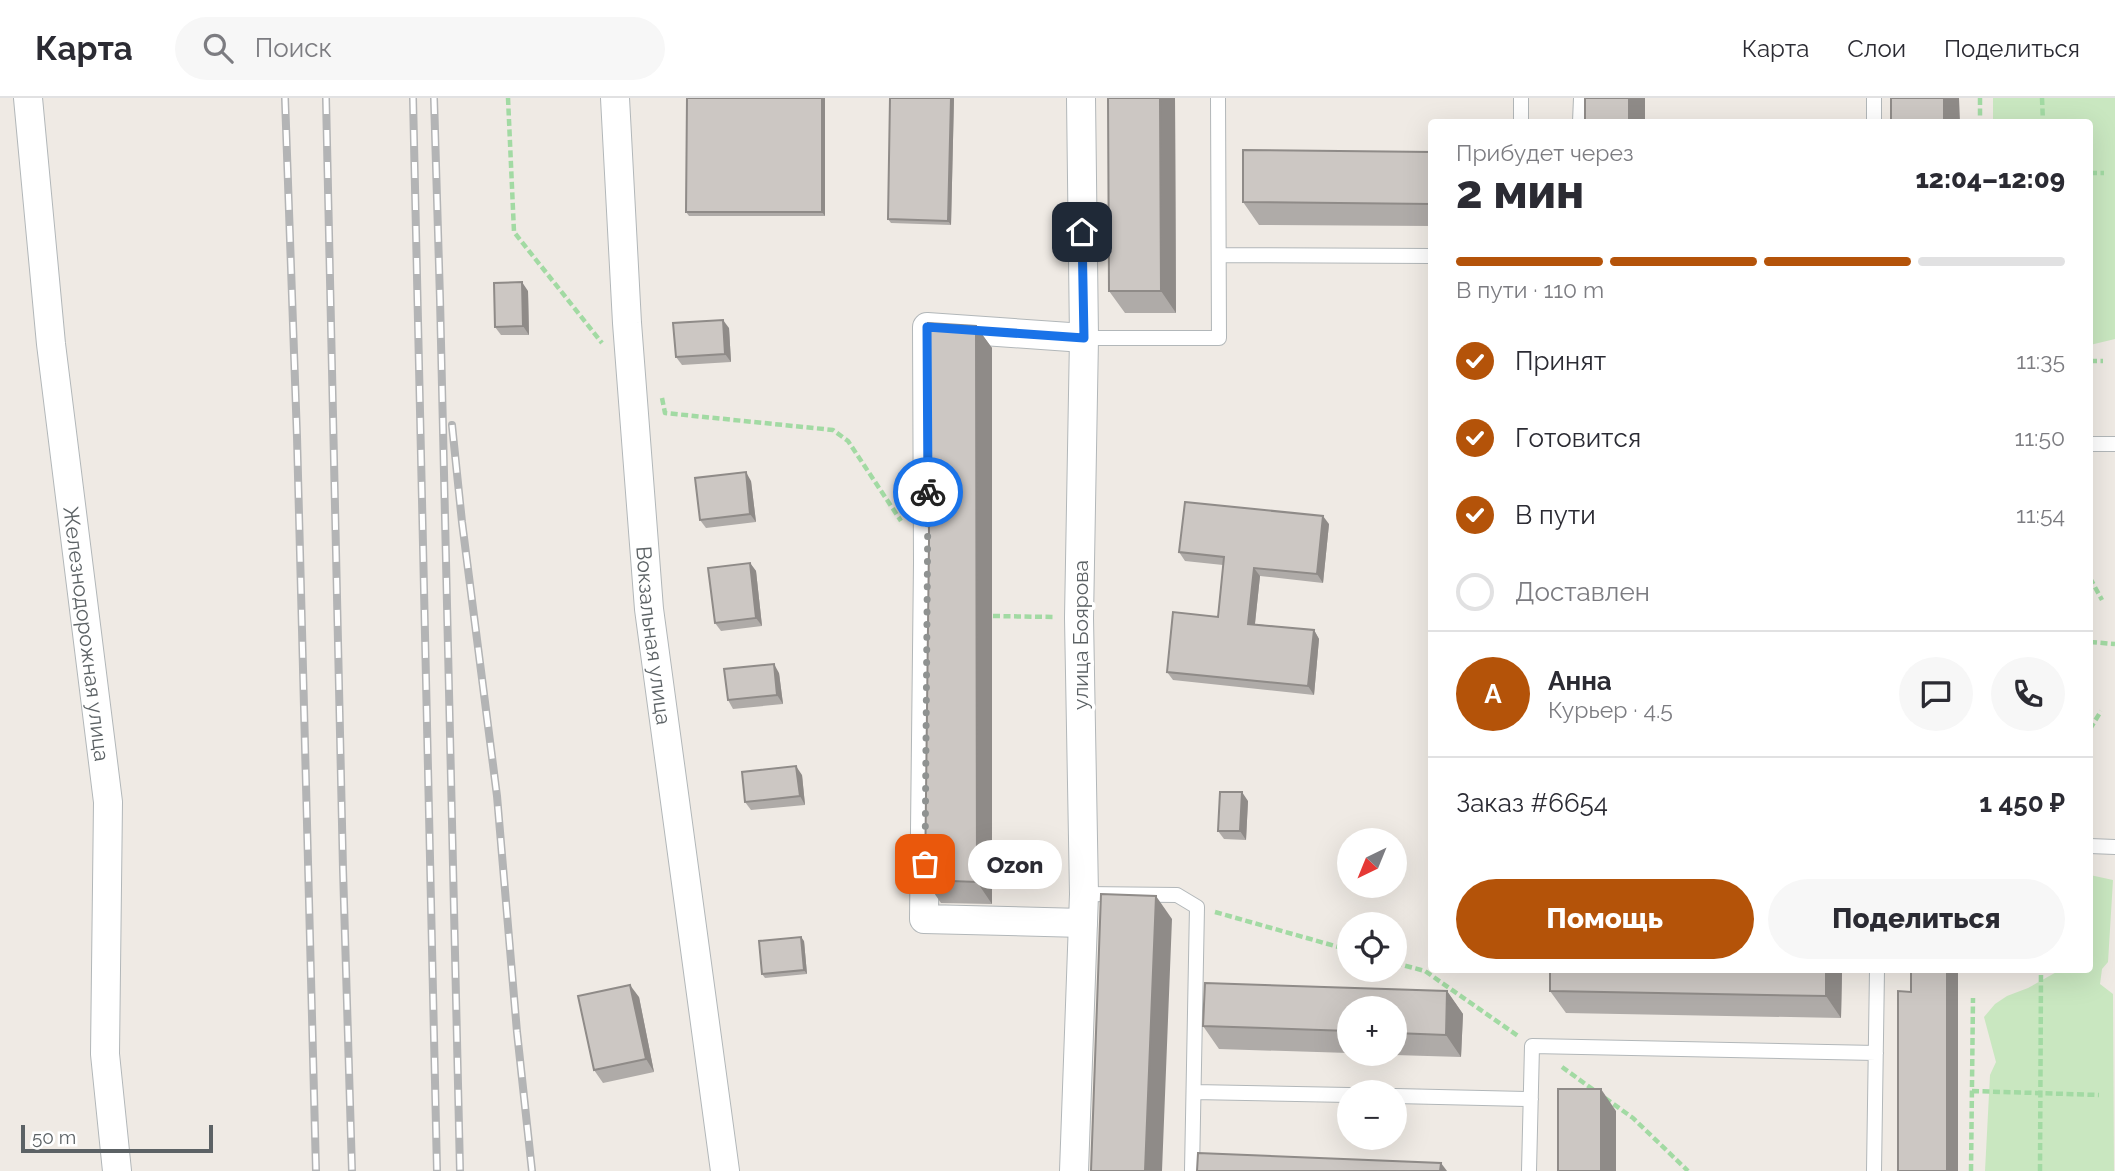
<!DOCTYPE html>
<html lang="ru">
<head>
<meta charset="utf-8">
<style>
	body { margin:0; font-family:Raleway,sans-serif; background:#f7f7f7; color:#2b2b33; height:100vh; display:flex; flex-direction:column; font-size:26px; white-space:nowrap }
	* { box-sizing:border-box; margin:0 }
	p { font-size:23px; color:#7c7c81 }
	.icon { flex:none; width:38px; height:38px; fill:none; stroke:currentColor; stroke-width:2; stroke-linecap:round; stroke-linejoin:round }
	.map { position:relative; flex:1; overflow:hidden }
	.drawer { position:absolute; left:1428px; top:21px; width:665px; height:854px; display:flex; flex-direction:column; background:#fff; border-radius:7px; box-shadow:0 7px 28px #0002 }
	.drawer>* { flex:none }
	.needle { width:46px; rotate:223deg }
	.controls { position:absolute; left:1337px; top:730px; display:grid; gap:14px }
	.controls a { display:grid; place-items:center; width:70px; height:70px; border-radius:50%; background:#fff; box-shadow:0 7px 28px #0002; font-size:35px }
	.scale { position:absolute; left:21px; bottom:18px; width:192px; box-sizing:border-box; padding-left:7px; border:4px solid #5c6265; border-top:0; font-size:19px; line-height:24px; white-space:nowrap; color:#5c6265; -webkit-text-stroke:5px #fff; paint-order:stroke }
	.pin { position:absolute; display:grid; place-items:center; width:60px; height:60px; color:#fff; margin:-30px; border-radius:14px; box-shadow:0 4px 10px #0006 }
	.courier { position:absolute; display:grid; place-items:center; width:70px; height:70px; margin:-35px; border:5px solid #1a73e8; border-radius:50%; background:#fff; color:#222; box-shadow:0 2px 9px #0007 }
	.bubble { position:absolute; height:49px; border-radius:24px; background:#fff; box-shadow:0 7px 28px #0002; font-size:23px; font-weight:800; line-height:49px; text-align:center }
	.summary em { font-style:normal; font-weight:800 }
	.summary div { display:flex; flex-direction:column-reverse }
	.summary { display:flex; align-items:center; justify-content:space-between; height:119px; padding:0 28px }
	h1 { font-size:46px; font-weight:800; line-height:52px }
	.bar { display:grid; grid-template-columns:repeat(4,1fr); gap:10px 7px; align-content:center; height:84px; padding:0 28px }
	.bar i { height:9px; border-radius:5px; background:#e1e1e2 }
	.bar .on { background:#b45309 }
	.bar p { grid-column:span 4 }
	.line { display:flex; align-items:center; gap:18px; padding:0 28px; border-top:2px solid #e1e1e2 }
	.line div { flex:1 }
	.round { display:grid; place-items:center; flex:none; width:74px; height:74px; border-radius:37px; background:#f7f7f7 }
	ol { padding:0 28px; list-style:none }
	li { display:flex; align-items:center; gap:21px; height:77px }
	li p { margin-inline-start:auto }
	li .icon { padding:7px; border-radius:50%; background:#b45309; color:#fff; stroke-width:4 }
	li:last-child { color:#7c7c81 }
	li i { width:38px; height:38px; border:4px solid #e1e1e2; border-radius:50% }
	.action { display:flex; gap:14px; margin-top:auto; padding:14px 28px }
	.action a { flex:1; height:80px; border-radius:42px; background:#b45309; color:#fff; font-size:28px; font-weight:800; line-height:80px; text-align:center }
	.action a+a { background:#f7f7f7; color:#2b2b33 }
	header { display:flex; align-items:center; gap:42px; box-sizing:border-box; height:98px; padding:0 35px; background:#fff; border-bottom:2px solid #e1e1e2 }
	header strong { font-size:33px }
	nav { display:flex; gap:38px; margin-inline-start:auto; font-size:24px }
	.search { width:490px; height:63px; background:#f7f7f7; display:flex; align-items:center; gap:18px; box-sizing:border-box; padding:0 24px; border-radius:38px; color:#7c7c81; font-size:26px }
	.map>svg:first-child { display:block }
	.green { fill:#c9e7c0 }
	.lines { fill:none; stroke-linecap:round; stroke-linejoin:round }
	.service-casing { stroke:#b2b7b9; stroke-width:16 }
	.minor-casing { stroke:#b2b7b9; stroke-width:30 }
	.path { stroke:#a2daa3; stroke-width:4.5; stroke-dasharray:7 3.5; stroke-linecap:butt }
	.service { stroke:#fff; stroke-width:14 }
	.minor { stroke:#fff; stroke-width:28 }
	.rail-casing { stroke:#b3b4b5; stroke-width:8 }
	.rail { stroke:#fff; stroke-width:5; stroke-dasharray:16; stroke-linecap:butt }
	.wall { fill:#afaba8 }
	.shaded-wall { fill:#8f8b88 }
	.building { fill:#ccc7c3; stroke:#8f8b88; stroke-width:2 }
	.done { stroke:#8f9291; stroke-width:7; stroke-dasharray:0 12.6 }
	.route { stroke:#1a73e8; stroke-width:9 }
	.labels { text-anchor:middle; dominant-baseline:central; stroke-width:7; stroke-linejoin:round; paint-order:stroke }
	.street-label { font-size:21px; fill:#5c6265; stroke:#fff }
</style>
</head>
<body>
<header>
<strong>Карта</strong>
<div class="search"><svg class="icon" aria-label="search" viewBox="0 0 24 24"><circle cx="10" cy="10" r="6"/><path d="M15 15l6 6"/></svg>Поиск</div>
<nav><a>Карта</a><a>Слои</a><a>Поделиться</a></nav>
</header>
<div class="map">
<svg width="2115" height="1073" viewBox="0 0 2115 1073">
	<rect width="100%" height="100%" fill="#efeae4"/>
	<path class="green" d="M 1993,0 L 2115,0 L 2115,241 L 2090,247 L 2090,24 L 1993,24 Z
		M 2090,777 L 2113,782 L 2108,864 L 2102,871 L 2100,886 L 2113,896 L 2114,1073 L 1985,1073 L 1990,977 L 1996,964 L 1984,919 L 1995,906 L 2007,898 L 2028,890 L 2060,872 L 2090,872 Z"/>
	<g class="lines">
		<defs>
			<path id="service" d="M 1521,0 L 1521,24
				M 1580,24 L 1581,0
				M 1874,24 L 1874,0
				M 1219,157 L 1432,158
				M 1084,240 L 1219,240 L 1218,0
				M 2090,346 L 2115,346
				M 2090,748 L 2115,749
				M 1084,796 L 1177,797 L 1197,809 L 1192,1073
				M 1194,994 L 1349,997
				M 1395,998 L 1531,1001
				M 1529,1073 L 1532,948 L 1876,955
				M 1874,1073 L 1877,872"/>
			<g id="minor">
				<path id="s1" d="M 28,0 L 51,246 L 108,704 L 105,956 L 117,1073"/>
				<path id="s2" d="M 615,0 L 627,225 L 649,511 L 725,1073"/>
				<path d="M 1083,825 L 924,821 L 928,465 L 927,229 L 1084,240"/>
				<path d="M 1074,1073 L 1084,796 L 1079,520 L 1084,240 L 1081,0"/>
			</g>
		</defs>
		<use href="#service" class="service-casing"/>
		<use href="#minor" class="minor-casing"/>
		<path class="path" d="M 508,0 L 514,134 L 602,245
			M 1980,0 L 1980,24
			M 2042,0 L 2043,24
			M 2090,75 L 2104,75
			M 2090,263 L 2103,263
			M 662,300 L 665,315 L 833,332 L 848,343 L 901,423
			M 2090,480 L 2102,502
			M 993,518 L 1054,519
			M 2090,544 L 2115,546
			M 2090,631 L 2101,613
			M 1215,814 L 1349,852
			M 1395,865 L 1425,873 L 1518,938
			M 1562,969 L 1595,993
			M 1972,993 L 2099,997
			M 1605,1000 L 1633,1020 L 1688,1073
			M 1971,1073 L 1973,900
			M 2040,1073 L 2041,872"/>
		<use href="#service" class="service"/>
		<use href="#minor" class="minor"/>
		<defs>
			<path id="rail" d="M 285,0 L 297,339 L 316,1073
				M 326,0 L 343,771 L 352,1073
				M 413,0 L 437,1073
				M 434,0 L 440,201 L 460,1073
				M 452,327 L 462,424 L 497,698 L 517,934 L 532,1073"/>
		</defs>
		<use href="#rail" class="rail-casing"/>
		<use href="#rail" class="rail"/>
	</g>
	<path class="wall" d="M 825,0 L 825,118 L 689,118 L 686,114 Z
		M 890,0 L 954,0 L 951,127 L 891,125 L 888,121 Z
		M 1108,0 L 1175,0 L 1176,215 L 1125,215 L 1109,193 Z
		M 1432,54 L 1432,128 L 1259,127 L 1243,104 Z
		M 528,193 L 529,237 L 501,237 L 495,229 Z
		M 976,228 L 992,250 L 992,806 L 941,805 L 925,782 L 929,443 Z
		M 729,230 L 731,264 L 682,267 L 676,259 Z
		M 751,383 L 756,424 L 706,430 L 700,422 Z
		M 1329,426 L 1323,485 L 1260,478 L 1255,526 L 1314,532 L 1319,541 L 1314,597 L 1173,582 L 1167,574 L 1218,519 L 1223,467 L 1185,463 L 1179,454 Z
		M 750,465 L 756,473 L 762,528 L 721,533 L 715,525 Z
		M 779,575 L 783,606 L 733,611 L 728,602 Z
		M 802,677 L 805,707 L 751,712 L 745,704 Z
		M 1248,703 L 1246,742 L 1224,741 L 1218,733 Z
		M 804,843 L 807,876 L 765,880 L 762,876 Z
		M 1550,872 L 1840,872 L 1842,874 L 1841,920 L 1566,915 L 1550,893 Z
		M 1447,893 L 1463,916 L 1461,959 L 1361,956 L 1395,956 L 1395,910 L 1349,910 L 1349,955 L 1219,951 L 1203,928 Z
		M 639,899 L 654,974 L 603,985 L 594,972 Z"/>
	<path class="shaded-wall" d="M 822,0 L 825,0 L 825,118 L 822,114 Z
		M 951,0 L 954,0 L 951,127 L 948,123 Z
		M 1160,0 L 1175,0 L 1176,215 L 1161,193 Z
		M 1629,0 L 1645,0 L 1645,24 L 1629,24 Z
		M 1944,0 L 1959,0 L 1960,24 L 1944,24 Z
		M 522,184 L 528,193 L 529,237 L 523,228 Z
		M 723,222 L 729,230 L 731,264 L 725,256 Z
		M 976,228 L 992,250 L 992,806 L 977,784 Z
		M 746,374 L 751,383 L 756,424 L 750,416 Z
		M 1323,418 L 1329,426 L 1323,485 L 1317,476 Z
		M 750,465 L 756,473 L 762,528 L 756,520 Z
		M 1254,470 L 1260,478 L 1254,534 L 1248,526 Z
		M 1314,532 L 1319,541 L 1314,597 L 1308,588 Z
		M 774,566 L 779,575 L 783,606 L 777,597 Z
		M 796,668 L 802,677 L 805,707 L 800,698 Z
		M 1242,694 L 1248,703 L 1246,742 L 1240,733 Z
		M 1156,798 L 1172,821 L 1162,1073 L 1145,1073 Z
		M 801,839 L 804,843 L 807,876 L 804,872 Z
		M 1826,872 L 1840,872 L 1842,874 L 1841,920 L 1826,898 Z
		M 1947,872 L 1958,872 L 1958,1073 L 1947,1073 Z
		M 630,887 L 639,899 L 654,974 L 646,961 Z
		M 1447,893 L 1463,916 L 1461,959 L 1446,937 Z
		M 1601,991 L 1616,1013 L 1616,1073 L 1601,1073 Z
		M 1441,1065 L 1447,1073 L 1440,1073 Z"/>
	<path class="building" d="M 687,0 L 822,0 L 822,114 L 686,114 Z
		M 890,0 L 951,0 L 948,123 L 888,121 Z
		M 1108,0 L 1160,0 L 1161,193 L 1109,193 Z
		M 1585,0 L 1629,0 L 1629,24 L 1585,24 Z
		M 1891,0 L 1944,0 L 1944,24 L 1891,24 Z
		M 1243,52 L 1432,54 L 1432,106 L 1243,104 Z
		M 522,184 L 523,228 L 495,229 L 494,185 Z
		M 723,222 L 725,256 L 676,259 L 673,225 Z
		M 928,225 L 976,228 L 977,784 L 925,782 L 929,443 Z
		M 746,374 L 750,416 L 700,422 L 695,380 Z
		M 1185,404 L 1323,418 L 1317,476 L 1254,470 L 1248,526 L 1314,532 L 1308,588 L 1167,574 L 1173,514 L 1218,519 L 1224,459 L 1179,454 Z
		M 750,465 L 756,520 L 715,525 L 708,470 Z
		M 774,566 L 777,597 L 728,602 L 724,571 Z
		M 796,668 L 800,698 L 745,704 L 742,674 Z
		M 1220,694 L 1242,694 L 1240,733 L 1218,733 Z
		M 1101,796 L 1156,798 L 1145,1073 L 1091,1073 Z
		M 801,839 L 804,872 L 762,876 L 759,843 Z
		M 1550,872 L 1826,872 L 1826,898 L 1550,893 Z
		M 1911,872 L 1947,872 L 1947,1073 L 1898,1073 L 1898,893 L 1911,894 Z
		M 1205,885 L 1447,893 L 1446,937 L 1395,935 L 1395,910 L 1349,910 L 1349,933 L 1203,928 Z
		M 630,887 L 646,961 L 594,972 L 578,898 Z
		M 1558,991 L 1601,991 L 1601,1073 L 1558,1073 Z
		M 1198,1055 L 1441,1065 L 1440,1073 L 1197,1073 Z"/>
	<g class="lines">
		<path class="done" d="M 925,766 L 928,394"/>
		<path class="route" d="M 928,394 L 927,229 L 1084,240 L 1082,134"/>
	</g>
	<g class="labels">
		<g class="street-label">
			<text stroke="none"><textPath href="#s1" startOffset="539">Железнодорожная улица</textPath></text>
			<text transform="translate(1080 537) rotate(-90)">улица Боярова</text>
			<text stroke="none"><textPath href="#s2" startOffset="539">Вокзальная улица</textPath></text>
		</g>
	</g>
</svg>
<div class="controls">
<a><svg class="needle" viewBox="-14 -14 28 28"><path d="M0-13l5 13h-10z" fill="#e53935"/><path d="M0 13l5-13h-10z" fill="#7c7c81"/></svg></a>
<a><svg class="icon" aria-label="locate" viewBox="0 0 24 24"><circle cx="12" cy="12" r="6"/><path d="M12 2v4M12 18v4M2 12h4M18 12h4"/></svg></a>
<a>+</a>
<a>−</a>
</div>
<div class="scale">50 m</div>
<div class="pin" style="left:925px;top:766px;background:#ea580c"><svg class="icon" aria-label="bag" viewBox="0 0 24 24"><path d="M5 8h14l-1 12H6zM9 8a3 3 0 0 1 6 0"/></svg></div>
<div class="pin" style="left:1082px;top:134px;background:#1f2937"><svg class="icon" aria-label="home" viewBox="0 0 24 24"><path d="M3 11l9-7 9 7M6 9v11h12V9"/></svg></div>
<div class="courier" style="left:928px;top:394px"><svg class="icon" aria-label="bike" viewBox="0 0 24 24"><circle cx="6" cy="16" r="4"/><circle cx="18" cy="16" r="4"/><path d="M6 16l4-8h5l3 8M10 8l3 8H6M13 5h3"/></svg></div>
<div class="bubble" style="left:968px;top:742px;width:94px">Ozon</div>
<section class="drawer">
<div class="summary"><div><h1>2 мин</h1><p>Прибудет через</p></div><em>12:04–12:09</em></div>
<div class="bar"><i class="on"></i><i class="on"></i><i class="on"></i><i></i><p>В пути · 110 m</p></div>
<ol>
<li><svg class="icon" aria-label="check" viewBox="0 0 24 24"><path d="M5 12l5 5 9-10"/></svg>Принят<p>11:35</p></li>
<li><svg class="icon" aria-label="check" viewBox="0 0 24 24"><path d="M5 12l5 5 9-10"/></svg>Готовится<p>11:50</p></li>
<li><svg class="icon" aria-label="check" viewBox="0 0 24 24"><path d="M5 12l5 5 9-10"/></svg>В пути<p>11:54</p></li>
<li><i></i>Доставлен</li>
</ol>
<div class="line" style="height:126px"><b class="round" style="background:#b45309;color:#fff">А</b><div><b>Анна</b><p>Курьер · 4.5</p></div><a class="round"><svg class="icon" aria-label="chat" viewBox="0 0 24 24"><path d="M4 5h16v11H9l-5 4z"/></svg></a><a class="round"><svg class="icon" aria-label="phone" viewBox="0 0 24 24"><path d="M5 4h4l2 5-3 2q2 4 5 5l2-3 5 2v4C11 20 4 13 5 4z"/></svg></a></div>
<div class="line" style="height:91px"><div>Заказ #6654</div><b>1 450 ₽</b></div>
<div class="action"><a>Помощь</a><a>Поделиться</a></div>
</section>
</div>
</body>
</html>
